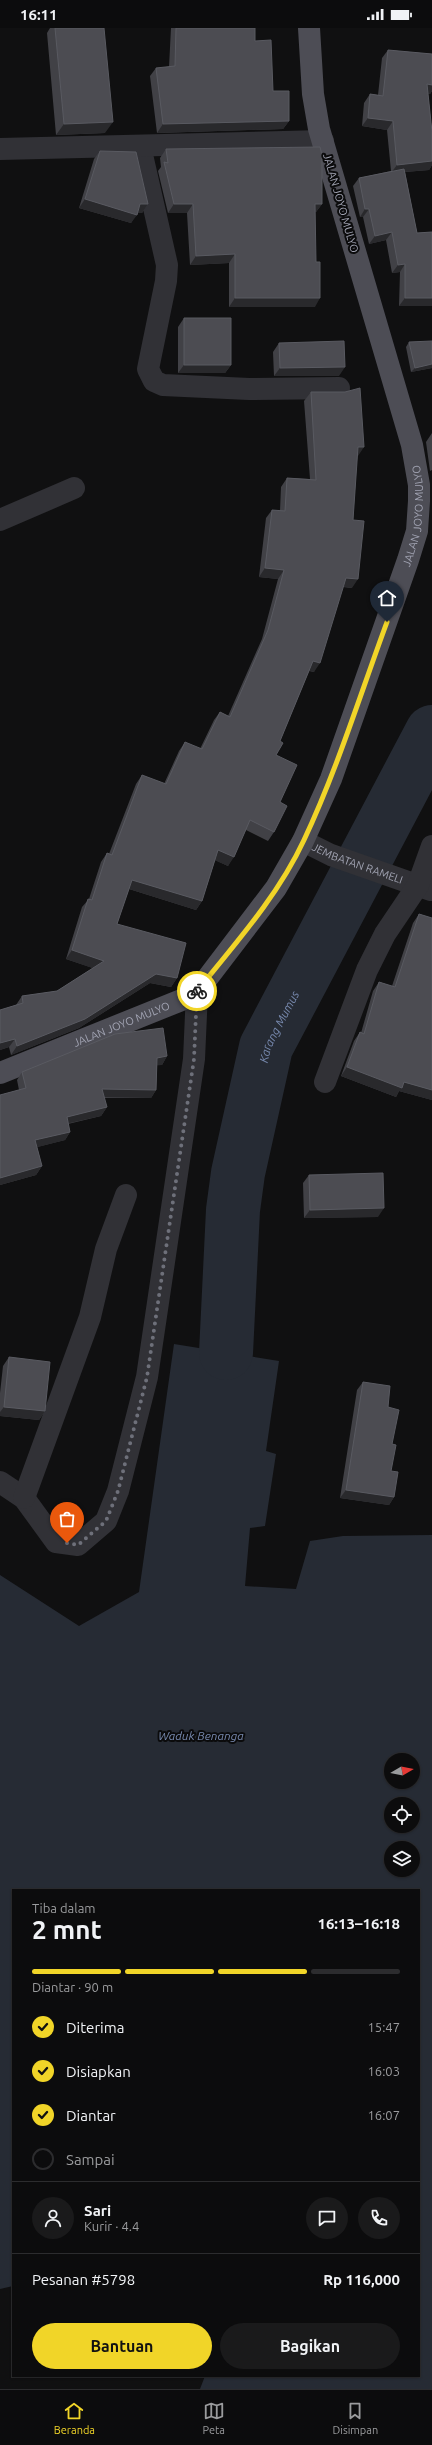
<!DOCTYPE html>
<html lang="id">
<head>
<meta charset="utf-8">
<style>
	body { margin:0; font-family:Ubuntu,sans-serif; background:#1a1a1b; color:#f1f3f6; height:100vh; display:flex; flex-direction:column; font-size:15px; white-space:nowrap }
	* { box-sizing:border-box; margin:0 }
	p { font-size:13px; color:#9a9b9d }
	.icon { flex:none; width:22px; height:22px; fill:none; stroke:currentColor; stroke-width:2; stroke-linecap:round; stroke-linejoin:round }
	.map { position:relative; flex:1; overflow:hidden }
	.details { position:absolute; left:12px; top:1861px; width:408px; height:488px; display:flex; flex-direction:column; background:#0c0c0d; border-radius:0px; box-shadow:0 1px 3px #0004,0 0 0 1px #2c2c2e }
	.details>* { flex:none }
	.needle { width:26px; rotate:80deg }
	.fabs { position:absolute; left:384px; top:1725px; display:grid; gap:8px }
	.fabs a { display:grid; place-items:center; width:36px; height:36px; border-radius:50%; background:#0c0c0d; box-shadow:0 1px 3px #0004,0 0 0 1px #2c2c2e; font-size:20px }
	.pin { position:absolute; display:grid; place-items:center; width:34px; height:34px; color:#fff; margin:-41px -17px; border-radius:50% 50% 50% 0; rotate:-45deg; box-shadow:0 0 4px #0007 }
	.pin .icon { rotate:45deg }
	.courier { position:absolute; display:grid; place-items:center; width:40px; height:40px; margin:-20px; border:3px solid #f1d528; border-radius:50%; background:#fff; color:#222; box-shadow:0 1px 5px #0007 }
	.summary em { font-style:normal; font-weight:700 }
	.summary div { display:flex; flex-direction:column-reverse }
	.summary { display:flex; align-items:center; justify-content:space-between; height:68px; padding:0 20px }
	h1 { font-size:26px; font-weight:700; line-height:30px }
	.bar { display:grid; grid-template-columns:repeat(4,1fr); gap:6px 4px; align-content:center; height:48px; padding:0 20px }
	.bar i { height:5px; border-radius:3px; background:#2c2c2e }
	.bar .active { background:#f1d528 }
	.bar p { grid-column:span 4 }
	.line { display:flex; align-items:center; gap:10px; padding:0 20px; border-top:1px solid #2c2c2e }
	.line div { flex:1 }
	.round { display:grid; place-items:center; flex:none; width:42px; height:42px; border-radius:21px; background:#1a1a1b }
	ol { padding:0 20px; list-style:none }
	li { display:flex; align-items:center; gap:12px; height:44px }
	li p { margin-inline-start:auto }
	li .icon { padding:4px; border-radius:50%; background:#f1d528; color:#111; stroke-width:4 }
	li:last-child { color:#9a9b9d }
	li i { width:22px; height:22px; border:2px solid #2c2c2e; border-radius:50% }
	.button { display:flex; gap:8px; margin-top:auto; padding:8px 20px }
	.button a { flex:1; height:46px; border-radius:24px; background:#f1d528; color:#111; font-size:16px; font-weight:700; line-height:46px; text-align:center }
	.button a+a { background:#1a1a1b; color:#f1f3f6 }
	.status { display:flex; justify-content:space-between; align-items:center; height:28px; padding:0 20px; background:#0c0c0d; direction:ltr }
	.status svg { height:11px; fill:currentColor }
	.tab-bar { display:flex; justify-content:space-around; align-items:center; height:56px; border-top:1px solid #2c2c2e; background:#0c0c0d; font-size:11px; color:#9a9b9d }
	.tab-bar a { display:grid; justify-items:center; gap:2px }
	.tab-bar .active { color:#f1d528 }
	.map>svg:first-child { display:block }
	.water { fill:#262b34; fill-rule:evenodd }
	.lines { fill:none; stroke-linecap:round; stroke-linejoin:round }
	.river { stroke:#262b34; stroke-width:54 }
	.minor { stroke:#313136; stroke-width:22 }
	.major { stroke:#4d4d55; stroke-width:22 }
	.wall { fill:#414146 }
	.shaded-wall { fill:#29292c }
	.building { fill:#4c4c52; stroke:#595a61 }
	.done { stroke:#6e707a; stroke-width:4; stroke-dasharray:0 7.2 }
	.route { stroke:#f1d528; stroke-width:5 }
	.labels { text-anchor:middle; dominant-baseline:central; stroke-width:4; stroke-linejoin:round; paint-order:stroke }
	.street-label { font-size:11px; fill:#a1a3b2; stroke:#0b0b0c }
	.water-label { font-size:12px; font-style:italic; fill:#7789ae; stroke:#0b0b0c }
</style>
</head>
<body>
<div class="status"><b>16:11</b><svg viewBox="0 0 49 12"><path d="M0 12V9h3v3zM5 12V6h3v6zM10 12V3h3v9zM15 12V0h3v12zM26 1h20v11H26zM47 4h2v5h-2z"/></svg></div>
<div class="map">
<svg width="432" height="2361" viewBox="0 0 432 2361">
	<rect width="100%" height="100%" fill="#101011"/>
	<path class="water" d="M 174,1316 L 279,1333 L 266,1423 L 276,1426 L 265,1498 L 250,1500 L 245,1558 L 296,1561 L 310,1513 L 343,1508 L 432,1507 L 432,2361 L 200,2361 L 205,2348 L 419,2348 L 419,1862 L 13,1862 L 13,2258 L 0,2261 L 0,1547 L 79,1598 L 139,1564 ZM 391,1732 L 413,1732 L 413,1754 L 391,1754 ZM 391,1776 L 413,1776 L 413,1798 L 391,1798 ZM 391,1820 L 413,1820 L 413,1842 L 391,1842 Z"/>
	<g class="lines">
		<path class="river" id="s1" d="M 226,1325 L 233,1182 L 238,1145 L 266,1019 L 432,704"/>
		<g class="minor">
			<path d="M 140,118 L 167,237 L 166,253 L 148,341 L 154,353 L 163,357 L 249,361 L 339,360"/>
			<path d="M 0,121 L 323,113"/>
			<path d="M 0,492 L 74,460"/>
			<path id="s2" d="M 303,813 L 331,827 L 431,862"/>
			<path d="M 325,1054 L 367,942 L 385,906 L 418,857 L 432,818"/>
			<path d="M 0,1454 L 24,1470 L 56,1514 L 78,1517 L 106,1493 L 118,1463 L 147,1349 L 194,1031 L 197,964"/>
			<path d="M 24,1470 L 90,1289 L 106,1221 L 126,1167"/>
		</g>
		<path class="major" id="s3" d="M 0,1045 L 184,971 L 197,964 L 206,952 L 276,860 L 303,813 L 331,751 L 408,532 L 417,503 L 419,473 L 419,457 L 412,417 L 319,101 L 313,66 L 309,0"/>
	</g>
	<path class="wall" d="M 50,0 L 104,0 L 105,105 L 56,107 L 47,5 Z
		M 171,0 L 255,0 L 255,13 L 273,63 L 289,93 L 283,101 L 157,105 L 150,48 L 156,40 L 169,39 Z
		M 388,22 L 432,26 L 432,63 L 430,66 L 428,66 L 432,104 L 432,137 L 429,142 L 405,144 L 417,205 L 432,204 L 432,278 L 399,278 L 400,244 L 392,245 L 386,212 L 369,216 L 363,189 L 360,189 L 353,158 L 359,150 L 391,143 L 387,102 L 362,98 L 364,75 L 370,66 L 378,67 L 382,30 Z
		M 166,121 L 322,176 L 316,184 L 315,184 L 315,279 L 229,279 L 229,235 L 190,237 L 187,185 L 168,185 L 158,143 L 161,139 L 160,130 Z
		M 100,123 L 148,176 L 142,185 L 137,185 L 131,195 L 79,180 L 94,131 Z
		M 184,290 L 231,337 L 225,345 L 178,345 L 178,299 Z
		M 409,314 L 432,340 L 411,344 L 406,319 Z
		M 279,315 L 339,348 L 274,348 L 273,324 Z
		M 311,364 L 358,428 L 357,428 L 353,492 L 352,560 L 343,559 L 314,644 L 309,643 L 280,713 L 276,727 L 280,774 L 274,804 L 268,813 L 246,802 L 228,838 L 215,832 L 202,873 L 196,882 L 129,861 L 117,896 L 177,950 L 171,959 L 150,955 L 79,1000 L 11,1027 L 9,1019 L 0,1022 L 0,982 L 16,977 L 22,968 L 57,963 L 93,940 L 66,931 L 82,879 L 89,871 L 101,834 L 107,825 L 109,826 L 136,756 L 142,747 L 164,756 L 179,723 L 185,714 L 200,721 L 214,692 L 220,684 L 228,688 L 262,611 L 278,551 L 259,549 L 266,490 L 272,482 L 280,483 L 281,459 L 287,450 L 310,451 L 304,373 Z
		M 432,405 L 432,442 L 430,443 L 426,414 Z
		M 419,886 L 432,890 L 432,1072 L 399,1063 L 396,1069 L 341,1048 L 354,1013 L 360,1004 L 361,1005 L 373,963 L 379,954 L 392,958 L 413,895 Z
		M 167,1028 L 162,1037 L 157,1037 L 156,1062 L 151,1070 L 104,1070 L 107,1079 L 101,1088 L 68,1096 L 70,1104 L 65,1112 L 37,1119 L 42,1138 L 36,1147 L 0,1157 L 0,1067 L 19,1062 L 17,1052 L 22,1044 Z
		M 309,1147 L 378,1189 L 304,1190 L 303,1155 Z
		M 9,1329 L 45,1383 L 39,1392 L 0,1388 L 0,1365 L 3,1338 Z
		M 363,1354 L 388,1379 L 392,1416 L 391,1443 L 394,1469 L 389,1477 L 340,1470 L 357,1362 Z"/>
	<path class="shaded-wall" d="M 427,56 L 432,57 L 432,63 L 430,66 L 421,65 Z
		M 368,90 L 393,93 L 387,102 L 362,98 Z
		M 289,93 L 283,101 L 157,105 L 163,96 Z
		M 113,94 L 105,105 L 56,107 L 64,96 Z
		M 432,133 L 432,137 L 429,142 L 391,145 L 397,137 Z
		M 85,171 L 137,187 L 131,195 L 79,180 Z
		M 140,176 L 148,176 L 142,185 L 134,185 Z
		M 174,176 L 193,176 L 187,185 L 168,185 Z
		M 315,176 L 322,176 L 316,184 L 309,184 Z
		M 365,181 L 369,181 L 363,189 L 360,189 Z
		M 392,204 L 386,212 L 369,216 L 375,208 Z
		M 235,226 L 229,235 L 190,237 L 196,228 Z
		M 405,236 L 400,244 L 392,245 L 398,237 Z
		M 235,270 L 320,270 L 315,279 L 229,279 Z
		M 405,270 L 432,270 L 432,278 L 399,278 Z
		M 432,336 L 432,340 L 411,344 L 415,340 Z
		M 184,337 L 231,337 L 225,345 L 178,345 Z
		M 345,339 L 339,348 L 274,348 L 280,340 Z
		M 358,419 L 364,419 L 358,428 L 352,428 Z
		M 265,540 L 284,542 L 278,551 L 259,549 Z
		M 346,550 L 358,551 L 352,560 L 340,558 Z
		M 313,633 L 320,635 L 314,644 L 307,642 Z
		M 218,822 L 234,829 L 228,838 L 212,831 Z
		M 132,852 L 202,873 L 196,882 L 126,860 Z
		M 72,922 L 104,933 L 98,942 L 66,931 Z
		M 156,946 L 177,950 L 171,959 L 150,955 L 79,1000 L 11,1027 L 17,1018 Z
		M 15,1011 L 9,1019 L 0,1022 L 0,1015 Z
		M 167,1028 L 162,1037 L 151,1038 L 157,1030 Z
		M 347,1039 L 432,1062 L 432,1072 L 399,1063 L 396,1069 L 341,1048 Z
		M 102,1061 L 156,1062 L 151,1070 L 97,1069 Z
		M 107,1079 L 101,1088 L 61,1097 L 67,1089 Z
		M 70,1104 L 65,1112 L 30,1121 L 35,1112 Z
		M 42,1138 L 36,1147 L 0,1157 L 0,1150 Z
		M 384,1180 L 378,1189 L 304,1190 L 310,1182 Z
		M 4,1379 L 45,1383 L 39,1392 L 0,1388 L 0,1384 Z
		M 346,1462 L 394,1469 L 389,1477 L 340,1470 Z"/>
	<path class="building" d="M 55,0 L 104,0 L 113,94 L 64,96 Z
		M 176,0 L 255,0 L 255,13 L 271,12 L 273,63 L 289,63 L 289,93 L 163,96 L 156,40 L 175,38 Z
		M 388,22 L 432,26 L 432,57 L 427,56 L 432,104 L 432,133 L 397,137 L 393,93 L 368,90 L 370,66 L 383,68 Z
		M 320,119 L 322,127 L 322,176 L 315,176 L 316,234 L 320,234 L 320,270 L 235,270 L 235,226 L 196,228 L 193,176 L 174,176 L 164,134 L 168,135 L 166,121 Z
		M 100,123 L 136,124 L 148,176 L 140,176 L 137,187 L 85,171 Z
		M 404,141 L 417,205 L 432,204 L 432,270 L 405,270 L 405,236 L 398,237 L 392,204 L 375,208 L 369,181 L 365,181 L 359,150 Z
		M 184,290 L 231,290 L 231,337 L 184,337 Z
		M 344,313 L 345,339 L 280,340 L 279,315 Z
		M 432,313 L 432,336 L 415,340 L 409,314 Z
		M 360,360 L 364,419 L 358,419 L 353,492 L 364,493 L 358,551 L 346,550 L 320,635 L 313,633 L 280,713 L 283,715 L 276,727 L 297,737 L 280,774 L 287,778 L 274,804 L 250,792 L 234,829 L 218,822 L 202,873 L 132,852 L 117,896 L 186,915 L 177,950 L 156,946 L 85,991 L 17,1018 L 15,1011 L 0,1015 L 0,982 L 23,975 L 22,968 L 57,963 L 104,933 L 72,922 L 88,871 L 92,872 L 107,825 L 112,827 L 142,747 L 166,756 L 185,714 L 202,721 L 220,684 L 230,689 L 268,602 L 284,542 L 265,540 L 272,482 L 285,483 L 287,450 L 316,452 L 311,364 L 345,364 Z
		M 419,886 L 432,890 L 432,1062 L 404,1054 L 402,1060 L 347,1039 L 360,1004 L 364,1006 L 379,954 L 395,959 Z
		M 163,1000 L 167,1028 L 157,1030 L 156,1062 L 102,1061 L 107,1079 L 67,1089 L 70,1104 L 35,1112 L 42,1138 L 0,1150 L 0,1067 L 26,1060 L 22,1044 L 115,1006 Z
		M 383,1145 L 384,1180 L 310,1182 L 309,1147 Z
		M 9,1329 L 50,1334 L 45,1383 L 4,1379 Z
		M 363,1354 L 390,1358 L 388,1379 L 399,1382 L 392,1416 L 396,1417 L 391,1443 L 398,1444 L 394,1469 L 346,1462 Z"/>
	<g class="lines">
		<path class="done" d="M 67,1515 L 78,1517 L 106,1493 L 118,1463 L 147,1349 L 194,1031 L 197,963"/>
		<path class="route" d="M 197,963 C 235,916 278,868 304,812 C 337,742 360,667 387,594"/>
	</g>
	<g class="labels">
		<g class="street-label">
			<text transform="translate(341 175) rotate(74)">JALAN JOYO MULYO</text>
			<text stroke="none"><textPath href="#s3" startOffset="743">JALAN JOYO MULYO</textPath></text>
			<text stroke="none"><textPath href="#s2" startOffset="59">JEMBATAN RAMELI</textPath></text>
			<text stroke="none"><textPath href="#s3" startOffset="131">JALAN JOYO MULYO</textPath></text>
		</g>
		<g class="water-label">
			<text stroke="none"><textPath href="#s1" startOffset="333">Karang Mumus</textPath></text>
			<text x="201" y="1707">Waduk Benanga</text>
		</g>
	</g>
</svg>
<div class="fabs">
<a><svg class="needle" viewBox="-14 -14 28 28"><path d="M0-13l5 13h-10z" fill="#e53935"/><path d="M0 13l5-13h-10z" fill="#9a9b9d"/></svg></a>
<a><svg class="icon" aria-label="locate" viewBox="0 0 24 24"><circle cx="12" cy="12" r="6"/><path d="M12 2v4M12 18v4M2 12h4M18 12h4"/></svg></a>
<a><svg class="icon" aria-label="layers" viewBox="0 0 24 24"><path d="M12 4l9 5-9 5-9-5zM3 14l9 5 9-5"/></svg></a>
</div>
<div class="pin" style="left:67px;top:1515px;background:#ea580c"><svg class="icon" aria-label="bag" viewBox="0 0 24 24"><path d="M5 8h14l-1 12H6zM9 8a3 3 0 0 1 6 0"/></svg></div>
<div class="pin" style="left:387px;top:594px;background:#1f2937"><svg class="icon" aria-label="home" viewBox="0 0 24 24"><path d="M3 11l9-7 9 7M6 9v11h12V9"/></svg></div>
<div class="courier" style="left:197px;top:963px"><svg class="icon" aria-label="bike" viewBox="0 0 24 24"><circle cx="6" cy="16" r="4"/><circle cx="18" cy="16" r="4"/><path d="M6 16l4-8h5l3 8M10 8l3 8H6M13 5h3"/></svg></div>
<section class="details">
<div class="summary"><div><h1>2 mnt</h1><p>Tiba dalam</p></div><em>16:13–16:18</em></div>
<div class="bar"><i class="active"></i><i class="active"></i><i class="active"></i><i></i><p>Diantar · 90 m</p></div>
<ol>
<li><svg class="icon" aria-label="check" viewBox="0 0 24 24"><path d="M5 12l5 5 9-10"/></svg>Diterima<p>15:47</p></li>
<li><svg class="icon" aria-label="check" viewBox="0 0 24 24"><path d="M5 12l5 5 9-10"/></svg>Disiapkan<p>16:03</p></li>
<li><svg class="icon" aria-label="check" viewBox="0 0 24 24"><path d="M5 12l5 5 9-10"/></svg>Diantar<p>16:07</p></li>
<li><i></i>Sampai</li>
</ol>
<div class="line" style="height:72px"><a class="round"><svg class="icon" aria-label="person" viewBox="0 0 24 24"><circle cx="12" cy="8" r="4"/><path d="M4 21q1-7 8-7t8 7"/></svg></a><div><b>Sari</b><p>Kurir · 4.4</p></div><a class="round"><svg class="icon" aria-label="chat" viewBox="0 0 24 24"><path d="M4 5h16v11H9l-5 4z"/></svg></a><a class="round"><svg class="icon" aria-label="phone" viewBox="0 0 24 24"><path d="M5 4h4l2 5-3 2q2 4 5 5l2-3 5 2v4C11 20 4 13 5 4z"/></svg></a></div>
<div class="line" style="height:52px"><div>Pesanan #5798</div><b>Rp 116,000</b></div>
<div class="button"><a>Bantuan</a><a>Bagikan</a></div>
</section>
</div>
<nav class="tab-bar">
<a class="active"><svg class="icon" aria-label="home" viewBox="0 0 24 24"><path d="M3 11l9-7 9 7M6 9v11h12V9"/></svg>Beranda</a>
<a><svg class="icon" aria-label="map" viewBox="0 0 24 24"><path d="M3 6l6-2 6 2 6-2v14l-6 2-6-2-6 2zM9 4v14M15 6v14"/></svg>Peta</a>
<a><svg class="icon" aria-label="saved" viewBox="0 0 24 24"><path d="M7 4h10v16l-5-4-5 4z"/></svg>Disimpan</a>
</nav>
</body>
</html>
